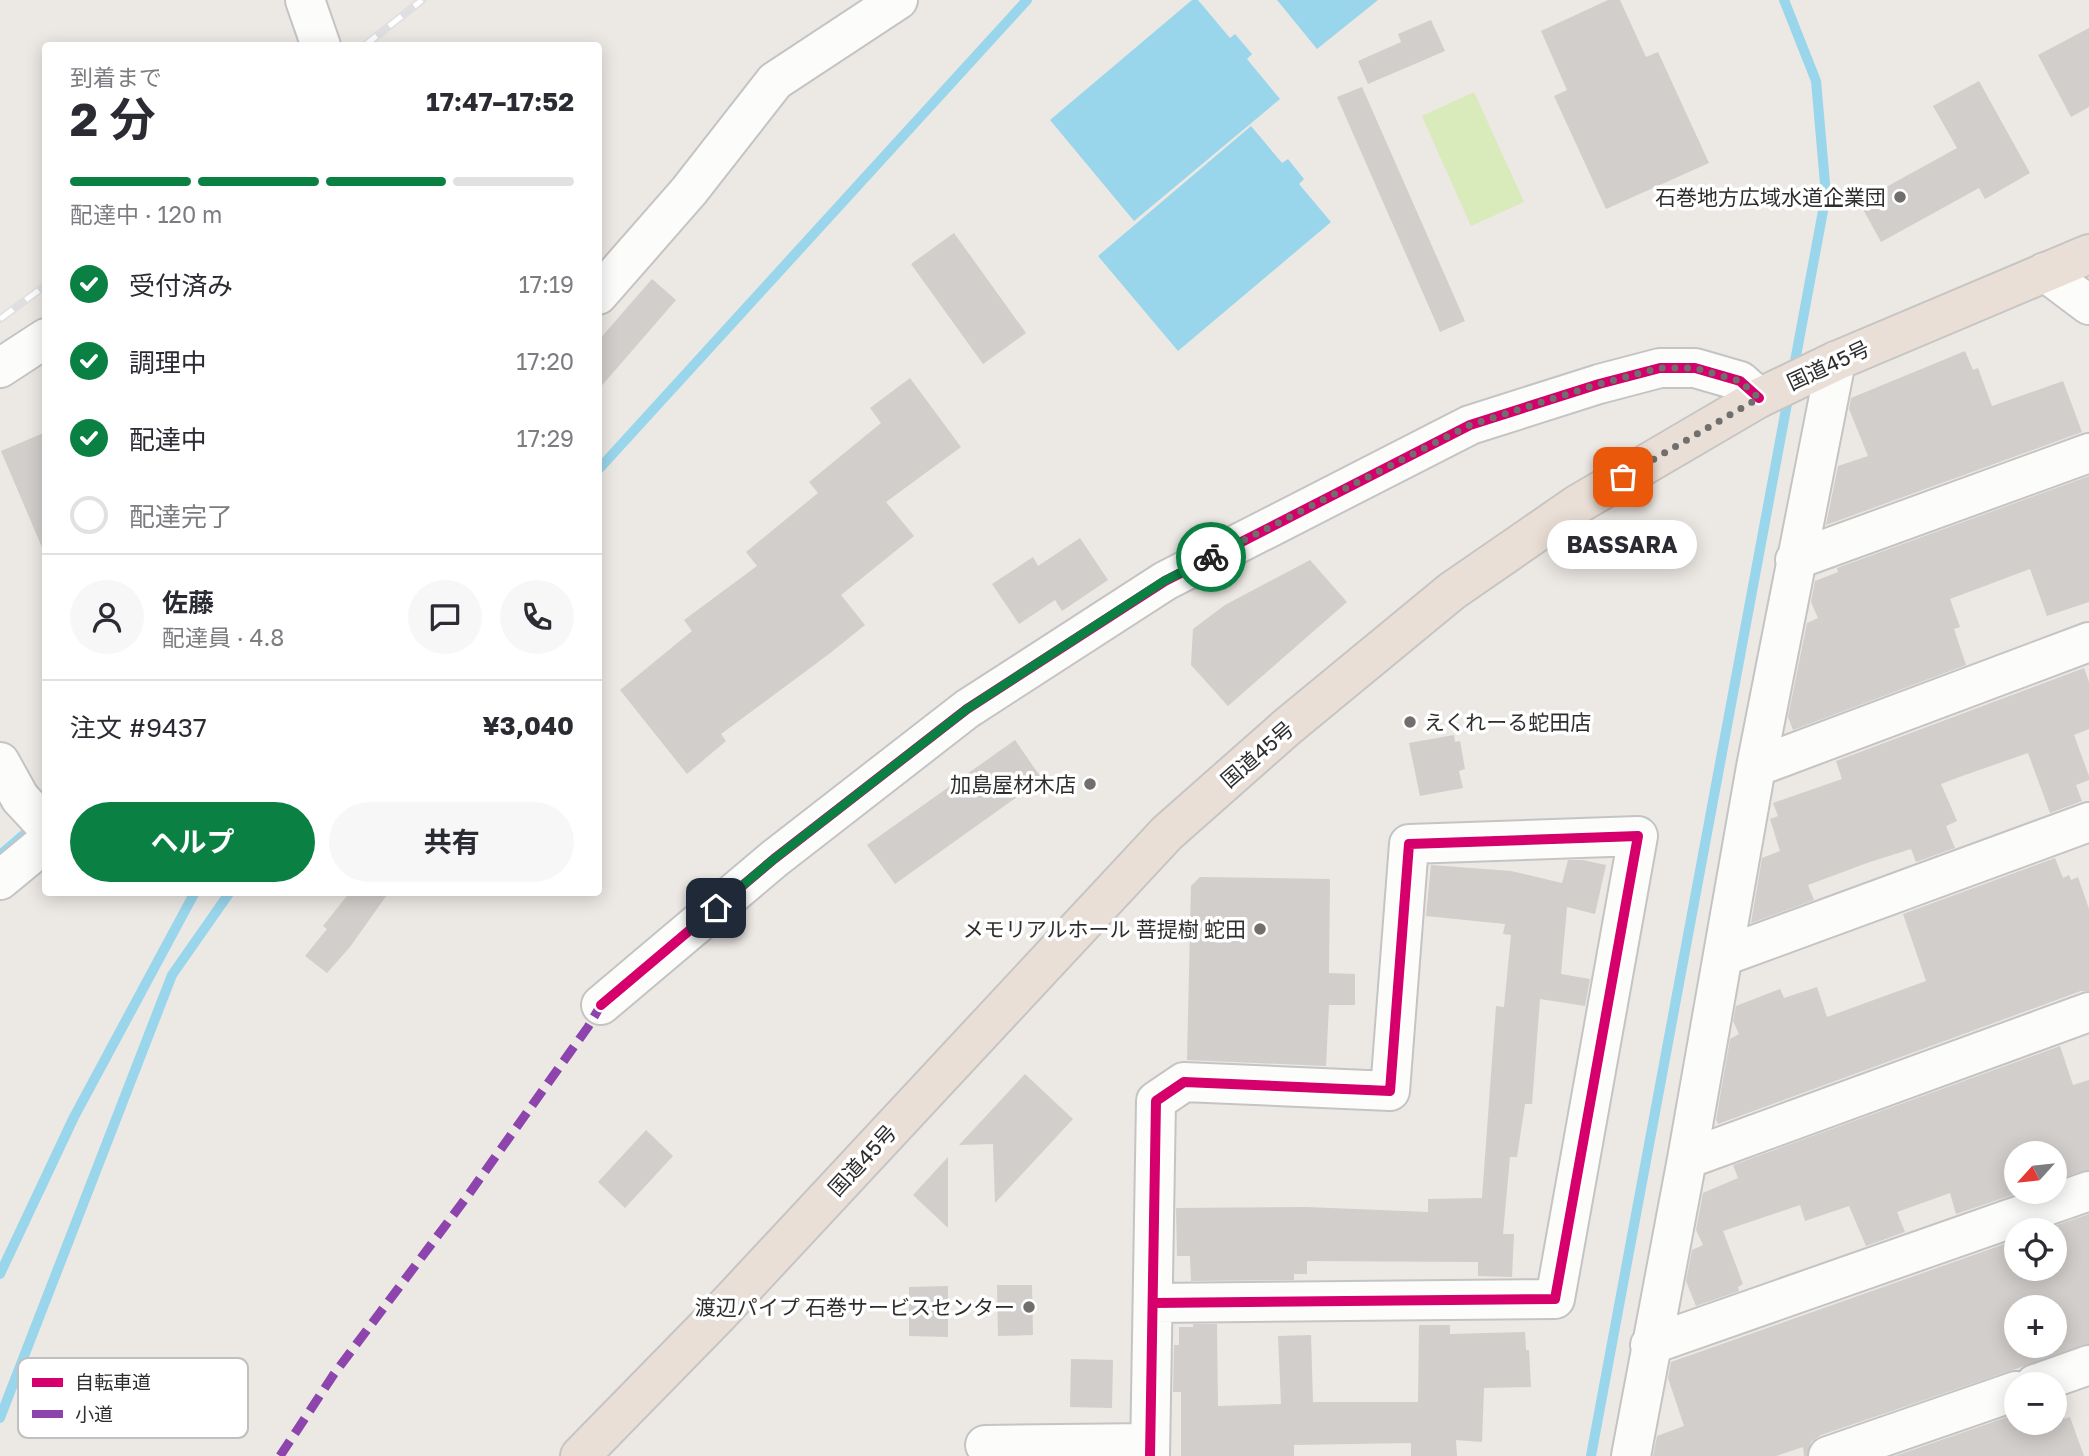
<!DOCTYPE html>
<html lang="ja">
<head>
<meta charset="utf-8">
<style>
	body { margin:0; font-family:"Golos Text","Noto Sans JP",sans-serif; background:#f7f7f7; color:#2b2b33; height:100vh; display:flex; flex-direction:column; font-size:26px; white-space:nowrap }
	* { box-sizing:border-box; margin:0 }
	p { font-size:23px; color:#7c7c81 }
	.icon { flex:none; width:38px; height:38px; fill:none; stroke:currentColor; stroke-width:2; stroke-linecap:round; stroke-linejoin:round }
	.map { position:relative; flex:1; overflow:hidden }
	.side { position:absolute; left:42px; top:42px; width:560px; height:854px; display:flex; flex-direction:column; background:#fff; border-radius:7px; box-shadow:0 4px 18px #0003 }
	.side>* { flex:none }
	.needle { width:46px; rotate:243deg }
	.buttons { position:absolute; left:2004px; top:1141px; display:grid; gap:14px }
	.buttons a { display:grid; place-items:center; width:63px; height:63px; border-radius:50%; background:#fff; box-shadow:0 4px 18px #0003; font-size:35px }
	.pin { position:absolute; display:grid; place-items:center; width:60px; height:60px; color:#fff; margin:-30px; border-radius:14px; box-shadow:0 4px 10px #0006 }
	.courier { position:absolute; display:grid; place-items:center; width:70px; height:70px; margin:-35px; border:5px solid #0b8043; border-radius:50%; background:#fff; color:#222; box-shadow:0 2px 9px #0007 }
	.bubble { position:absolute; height:49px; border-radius:24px; background:#fff; box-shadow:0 4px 18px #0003; font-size:23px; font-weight:700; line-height:49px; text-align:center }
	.head em { font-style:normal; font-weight:700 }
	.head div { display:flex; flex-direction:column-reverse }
	.head { display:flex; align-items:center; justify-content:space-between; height:119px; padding:0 28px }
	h1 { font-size:46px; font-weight:700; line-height:52px }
	.bar { display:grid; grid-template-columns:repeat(4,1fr); gap:10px 7px; align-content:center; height:84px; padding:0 28px }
	.bar i { height:9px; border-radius:5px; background:#e1e1e2 }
	.bar .on { background:#0b8043 }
	.bar p { grid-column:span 4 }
	.line { display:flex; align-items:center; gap:18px; padding:0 28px; border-top:2px solid #e1e1e2 }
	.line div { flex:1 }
	.round { display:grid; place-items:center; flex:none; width:74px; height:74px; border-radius:37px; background:#f7f7f7 }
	ol { padding:0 28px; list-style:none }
	li { display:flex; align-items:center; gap:21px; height:77px }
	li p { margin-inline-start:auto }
	li .icon { padding:7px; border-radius:50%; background:#0b8043; color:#fff; stroke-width:4 }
	li:last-child { color:#7c7c81 }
	li i { width:38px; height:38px; border:4px solid #e1e1e2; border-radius:50% }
	.action { display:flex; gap:14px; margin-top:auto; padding:14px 28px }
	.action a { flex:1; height:80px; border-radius:42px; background:#0b8043; color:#fff; font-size:28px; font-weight:700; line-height:80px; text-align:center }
	.action a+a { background:#f7f7f7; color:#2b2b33 }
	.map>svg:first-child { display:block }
	.pitch { fill:#d9eabb }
	.water { fill:#99d6ec }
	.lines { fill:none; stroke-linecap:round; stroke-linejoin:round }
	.stream { stroke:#99d6ec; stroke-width:10 }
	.building { fill:#d1cecb; fill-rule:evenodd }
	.minor-casing { stroke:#c5c4c5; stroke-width:42 }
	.highway-casing { stroke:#c6c5c4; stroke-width:42 }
	.minor { stroke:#fcfcfb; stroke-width:38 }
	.highway { stroke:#eadfd6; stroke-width:38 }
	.rail-casing { stroke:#dfdfe1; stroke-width:8 }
	.rail { stroke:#fff; stroke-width:5; stroke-dasharray:16; stroke-linecap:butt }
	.quiet { stroke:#8e44ad; stroke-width:9; stroke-dasharray:18 9; stroke-linecap:butt }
	.cycleway-casing { stroke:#fff; stroke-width:15 }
	.cycleway { stroke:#d6006c; stroke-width:10 }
	.done { stroke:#706f6e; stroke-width:7; stroke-dasharray:0 12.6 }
	.route { stroke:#0b8043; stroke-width:9 }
	.poi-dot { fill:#706f6e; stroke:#fff; stroke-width:2.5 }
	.labels { text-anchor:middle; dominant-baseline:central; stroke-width:7; stroke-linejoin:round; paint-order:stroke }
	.poi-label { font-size:21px; fill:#2e2e2e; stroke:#fff; text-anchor:end }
	.street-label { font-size:21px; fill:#2e2e2e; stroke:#fff }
	.key { fill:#fff; stroke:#c0c0c0; stroke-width:2 }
	.key-label { font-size:19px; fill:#2e2e2e }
</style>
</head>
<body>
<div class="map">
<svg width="2089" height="1456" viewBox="0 0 2089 1456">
	<rect width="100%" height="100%" fill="#ece8e4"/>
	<path class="pitch" d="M 1474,92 L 1524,202 L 1471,226 L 1422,116 Z"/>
	<path class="water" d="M 1192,0 L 1198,0 L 1230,38 L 1235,34 L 1252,54 L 1247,59 L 1280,99 L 1134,221 L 1050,120 Z
		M 1277,0 L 1378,0 L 1317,49 Z
		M 1251,126 L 1282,163 L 1288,159 L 1304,179 L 1299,184 L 1331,222 L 1178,351 L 1098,256 Z"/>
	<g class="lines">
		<path class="stream" d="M 1784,0 L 1816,81 L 1826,195 L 1793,372
			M 598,470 L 1027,0
			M 0,855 L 34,826
			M 0,1274 L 74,1117 L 195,892
			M 0,1418 L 172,975 L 230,892
			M 1591,1456 L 1789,393"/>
	</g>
	<path class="building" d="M 1608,0 L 1620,0 L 1646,57 L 1658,52 L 1709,163 L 1606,209 L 1554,96 L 1567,90 L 1541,31 Z
		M 1431,20 L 1445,51 L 1368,84 L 1358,61 L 1401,42 L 1398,34 Z
		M 2089,28 L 2089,107 L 2071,117 L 2038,55 Z
		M 1979,81 L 2030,173 L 1985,199 L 1979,188 L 1881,242 L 1859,202 L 1957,148 L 1933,106 Z
		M 1362,87 L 1465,321 L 1440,332 L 1337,97 Z
		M 954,233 L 1026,333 L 983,364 L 911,264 Z
		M 652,279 L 676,300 L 598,390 L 598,341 Z
		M 1965,351 L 1973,370 L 1978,368 L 1992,406 L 2063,381 L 2082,432 L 1826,525 L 1838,466 L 1868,456 L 1849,409 L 1851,398 Z
		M 910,378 L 961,447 L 886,502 L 914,536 L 841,595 L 865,625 L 829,654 L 721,734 L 726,741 L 687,774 L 620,690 L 692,631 L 684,620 L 757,566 L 746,552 L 818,493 L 809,482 L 881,423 L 870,408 Z
		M 46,432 L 46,551 L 44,552 L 1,451 Z
		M 2089,476 L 2089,602 L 2047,616 L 2030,569 L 1950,599 L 1960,627 L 1954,629 L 1966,665 L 1793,730 L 1788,717 L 1807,623 L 1818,618 L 1811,602 L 1815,581 L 1838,572 L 1837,568 Z
		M 1080,538 L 1108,580 L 1062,611 L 1055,600 L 1019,624 L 992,584 L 1033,557 L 1038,566 Z
		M 1310,560 L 1347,602 L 1228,706 L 1191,665 L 1193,629 L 1225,605 Z
		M 2084,668 L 2089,682 L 2089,729 L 2074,735 L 2089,776 L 2089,780 L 2076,785 L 2082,801 L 2050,813 L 2028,753 L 1962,776 L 1941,784 L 1957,821 L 1946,826 L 1955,848 L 1916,862 L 1911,849 L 1867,863 L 1808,885 L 1814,900 L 1751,923 L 1762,858 L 1780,851 L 1770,819 L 1778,816 L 1773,803 L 1842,779 L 1836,761 Z
		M 1454,735 L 1455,742 L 1460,741 L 1465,769 L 1459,771 L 1463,788 L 1420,796 L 1409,743 Z
		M 1015,740 L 1042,779 L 895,884 L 867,845 Z
		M 2055,858 L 2063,878 L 2069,875 L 2071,880 L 2078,877 L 2089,909 L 2089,991 L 2081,991 L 1718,1124 L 1716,1120 L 1730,1039 L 1739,1034 L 1733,1021 L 1736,1006 L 1780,989 L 1784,998 L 1817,987 L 1827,1017 L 1926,981 L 1903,914 Z
		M 1568,860 L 1583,860 L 1606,865 L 1595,914 L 1567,907 L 1561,974 L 1590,979 L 1585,1006 L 1540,999 L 1532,1104 L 1525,1104 L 1517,1157 L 1510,1157 L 1503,1234 L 1514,1234 L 1512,1277 L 1478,1276 L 1478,1262 L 1307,1261 L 1307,1274 L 1294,1274 L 1294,1280 L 1191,1281 L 1190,1256 L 1177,1256 L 1176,1208 L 1306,1207 L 1428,1212 L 1428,1199 L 1482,1198 L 1496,1006 L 1504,1007 L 1511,935 L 1503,934 L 1505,924 L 1426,916 L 1431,865 L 1511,871 L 1562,883 Z
		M 1200,877 L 1330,879 L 1329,973 L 1355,974 L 1355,1005 L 1329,1005 L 1326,1066 L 1187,1060 L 1191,886 Z
		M 350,892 L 389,892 L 350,947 L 327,973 L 305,956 L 327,929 L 323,926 Z
		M 2060,1046 L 2073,1085 L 2089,1080 L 2089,1170 L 2054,1180 L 2054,1153 L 2016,1153 L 2016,1192 L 2021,1192 L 1956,1214 L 1950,1193 L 1897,1212 L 1905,1232 L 1866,1246 L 1849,1206 L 1805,1221 L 1800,1205 L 1723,1231 L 1743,1284 L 1738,1287 L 1739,1291 L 1696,1306 L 1686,1281 L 1692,1250 L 1703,1245 L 1696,1230 L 1703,1193 L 1738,1178 L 1733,1165 Z
		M 1025,1074 L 1073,1119 L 995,1203 L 993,1144 L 959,1145 Z
		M 646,1130 L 673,1156 L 625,1208 L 598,1182 Z
		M 948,1157 L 948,1228 L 913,1195 Z
		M 2089,1214 L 2089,1344 L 1821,1435 L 1811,1442 L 1807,1456 L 1804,1456 L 1803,1447 L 1776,1456 L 1653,1456 L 1657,1436 L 1684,1426 L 1668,1378 L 1671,1362 L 2016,1240 L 2016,1269 L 2054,1269 L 2054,1230 L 2043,1230 ZM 2016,1307 L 2054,1307 L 2054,1346 L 2016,1346 Z
		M 997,1285 L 1032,1285 L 1033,1335 L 998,1336 Z
		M 948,1286 L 948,1337 L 909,1336 L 909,1287 Z
		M 1193,1324 L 1217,1324 L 1218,1406 L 1281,1404 L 1278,1336 L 1311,1335 L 1313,1402 L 1418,1402 L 1419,1325 L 1450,1325 L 1450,1334 L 1525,1332 L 1526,1350 L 1529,1350 L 1531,1387 L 1484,1388 L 1482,1442 L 1456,1440 L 1457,1456 L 1411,1456 L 1411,1443 L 1294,1445 L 1294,1456 L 1181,1456 L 1181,1392 L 1173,1392 L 1174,1345 L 1179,1345 L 1179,1327 L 1193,1327 Z
		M 1071,1359 L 1113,1360 L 1112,1408 L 1070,1407 Z
		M 2058,1399 L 2064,1419 L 2070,1417 L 2084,1456 L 1895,1456 L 2016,1414 L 2016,1423 L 2054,1423 L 2054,1400 Z"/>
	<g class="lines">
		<defs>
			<path id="minor" d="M 305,0 L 321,46
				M 2045,272 L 2089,305
				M 598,295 L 689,191 L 775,81 L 898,0
				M 0,368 L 46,338
				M 1795,560 L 2089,453
				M 0,762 L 20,798 L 46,826
				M 1756,767 L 2089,642
				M 0,880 L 46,842
				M 1724,956 L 2089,822
				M 601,1005 L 774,859 L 967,709 L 1165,581 L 1470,425 L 1599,384 L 1660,368 L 1695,368 L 1740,381 L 1759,398
				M 1687,1159 L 2089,1012
				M 1650,1345 L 2089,1191
				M 2035,1384 L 2089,1365
				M 985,1445 L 1150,1443
				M 1150,1456 L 1156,1101 L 1184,1082 L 1390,1091 L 1409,844 L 1638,836 L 1555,1299 L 1153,1303
				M 1631,1456 L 1687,1159 L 1756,767 L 1836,361
				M 1828,1456 L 2016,1391"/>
			<path id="highway" d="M 580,1456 L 718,1315 L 1167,833 L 1287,727 L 1452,591 L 1578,504 L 1759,398 L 1836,361 L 2089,254"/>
		</defs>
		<use href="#minor" class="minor-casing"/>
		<use href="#highway" class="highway-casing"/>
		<use href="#minor" class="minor"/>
		<use href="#highway" class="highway"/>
		<defs>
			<path id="rail" d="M 364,46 L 422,0
				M 0,319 L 46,285"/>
		</defs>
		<use href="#rail" class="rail-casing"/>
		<use href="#rail" class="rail"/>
		<path class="quiet" d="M 280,1456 L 334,1374 L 466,1198 L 588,1027 L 601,1005"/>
		<defs>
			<path id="cycleway" d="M 601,1005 L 774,859 L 967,709 L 1165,581 L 1470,425 L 1599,384 L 1660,368 L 1695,368 L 1740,381 L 1759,398
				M 1150,1456 L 1156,1101 L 1184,1082 L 1390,1091 L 1409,844 L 1638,836 L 1555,1299 L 1153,1303"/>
		</defs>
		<use href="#cycleway" class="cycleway-casing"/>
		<use href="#cycleway" class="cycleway"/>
	</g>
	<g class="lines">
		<path class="done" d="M 1211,557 L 1470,425 L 1599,384 L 1660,368 L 1695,368 L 1740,381 L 1759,398 L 1623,477"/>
		<path class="route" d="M 716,908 L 774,859 L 967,709 L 1164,581 L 1211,557"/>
	</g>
	<g class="poi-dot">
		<circle cx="1900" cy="197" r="7"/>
		<circle cx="1410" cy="722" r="7"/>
		<circle cx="1090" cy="784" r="7"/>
		<circle cx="1260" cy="929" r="7"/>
		<circle cx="1029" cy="1307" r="7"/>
	</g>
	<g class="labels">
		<g class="poi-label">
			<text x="1886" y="197">石巻地方広域水道企業団</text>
			<text x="1424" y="722" text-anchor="start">えくれーる蛇田店</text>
			<text x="1076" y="784">加島屋材木店</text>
			<text x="1246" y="929">メモリアルホール 菩提樹 蛇田</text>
			<text x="1015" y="1307">渡辺パイプ 石巻サービスセンター</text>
		</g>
		<g class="street-label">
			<text transform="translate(1828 365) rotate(-25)">国道45号</text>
			<text transform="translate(1257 754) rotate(-41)">国道45号</text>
			<text transform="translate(862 1160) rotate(-47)">国道45号</text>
		</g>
	</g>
	<rect x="18" y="1358" width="230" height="80" rx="10" class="key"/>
	<rect x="32" y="1378" width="31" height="9" fill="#d6006c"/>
	<rect x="32" y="1410" width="31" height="8" fill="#8e44ad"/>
	<g class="key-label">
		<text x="75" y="1389">自転車道</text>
		<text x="75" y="1421">小道</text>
	</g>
</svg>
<div class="buttons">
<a><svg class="needle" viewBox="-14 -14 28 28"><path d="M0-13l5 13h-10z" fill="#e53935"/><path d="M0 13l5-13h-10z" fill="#7c7c81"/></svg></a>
<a><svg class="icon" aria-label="locate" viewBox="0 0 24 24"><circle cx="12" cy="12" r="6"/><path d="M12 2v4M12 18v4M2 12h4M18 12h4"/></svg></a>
<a>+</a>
<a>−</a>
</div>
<div class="pin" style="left:1623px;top:477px;background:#ea580c"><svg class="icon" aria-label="bag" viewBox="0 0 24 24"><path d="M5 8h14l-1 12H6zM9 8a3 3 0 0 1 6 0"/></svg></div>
<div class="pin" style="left:716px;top:908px;background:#1f2937"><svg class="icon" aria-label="home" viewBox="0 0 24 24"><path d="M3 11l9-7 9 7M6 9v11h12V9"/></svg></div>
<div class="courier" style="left:1211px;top:557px"><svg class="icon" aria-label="bike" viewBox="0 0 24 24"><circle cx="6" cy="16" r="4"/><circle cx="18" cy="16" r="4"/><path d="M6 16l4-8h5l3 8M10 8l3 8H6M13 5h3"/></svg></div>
<div class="bubble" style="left:1547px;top:520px;width:150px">BASSARA</div>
<section class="side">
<div class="head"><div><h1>2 分</h1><p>到着まで</p></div><em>17:47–17:52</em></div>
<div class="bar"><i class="on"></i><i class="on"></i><i class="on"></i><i></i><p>配達中 · 120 m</p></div>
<ol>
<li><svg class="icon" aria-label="check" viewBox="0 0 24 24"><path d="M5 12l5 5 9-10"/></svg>受付済み<p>17:19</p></li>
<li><svg class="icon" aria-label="check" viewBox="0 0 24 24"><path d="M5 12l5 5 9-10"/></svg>調理中<p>17:20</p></li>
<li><svg class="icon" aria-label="check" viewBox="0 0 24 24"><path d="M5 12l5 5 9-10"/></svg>配達中<p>17:29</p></li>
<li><i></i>配達完了</li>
</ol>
<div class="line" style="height:126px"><a class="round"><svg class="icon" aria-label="person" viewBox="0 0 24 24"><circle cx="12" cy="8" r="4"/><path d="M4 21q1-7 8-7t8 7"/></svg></a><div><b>佐藤</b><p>配達員 · 4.8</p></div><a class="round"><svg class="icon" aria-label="chat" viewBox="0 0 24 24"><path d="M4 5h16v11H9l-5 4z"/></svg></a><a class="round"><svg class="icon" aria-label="phone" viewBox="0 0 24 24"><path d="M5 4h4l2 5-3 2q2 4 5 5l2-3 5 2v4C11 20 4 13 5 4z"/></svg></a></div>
<div class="line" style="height:91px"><div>注文 #9437</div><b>¥3,040</b></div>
<div class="action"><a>ヘルプ</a><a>共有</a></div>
</section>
</div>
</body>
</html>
